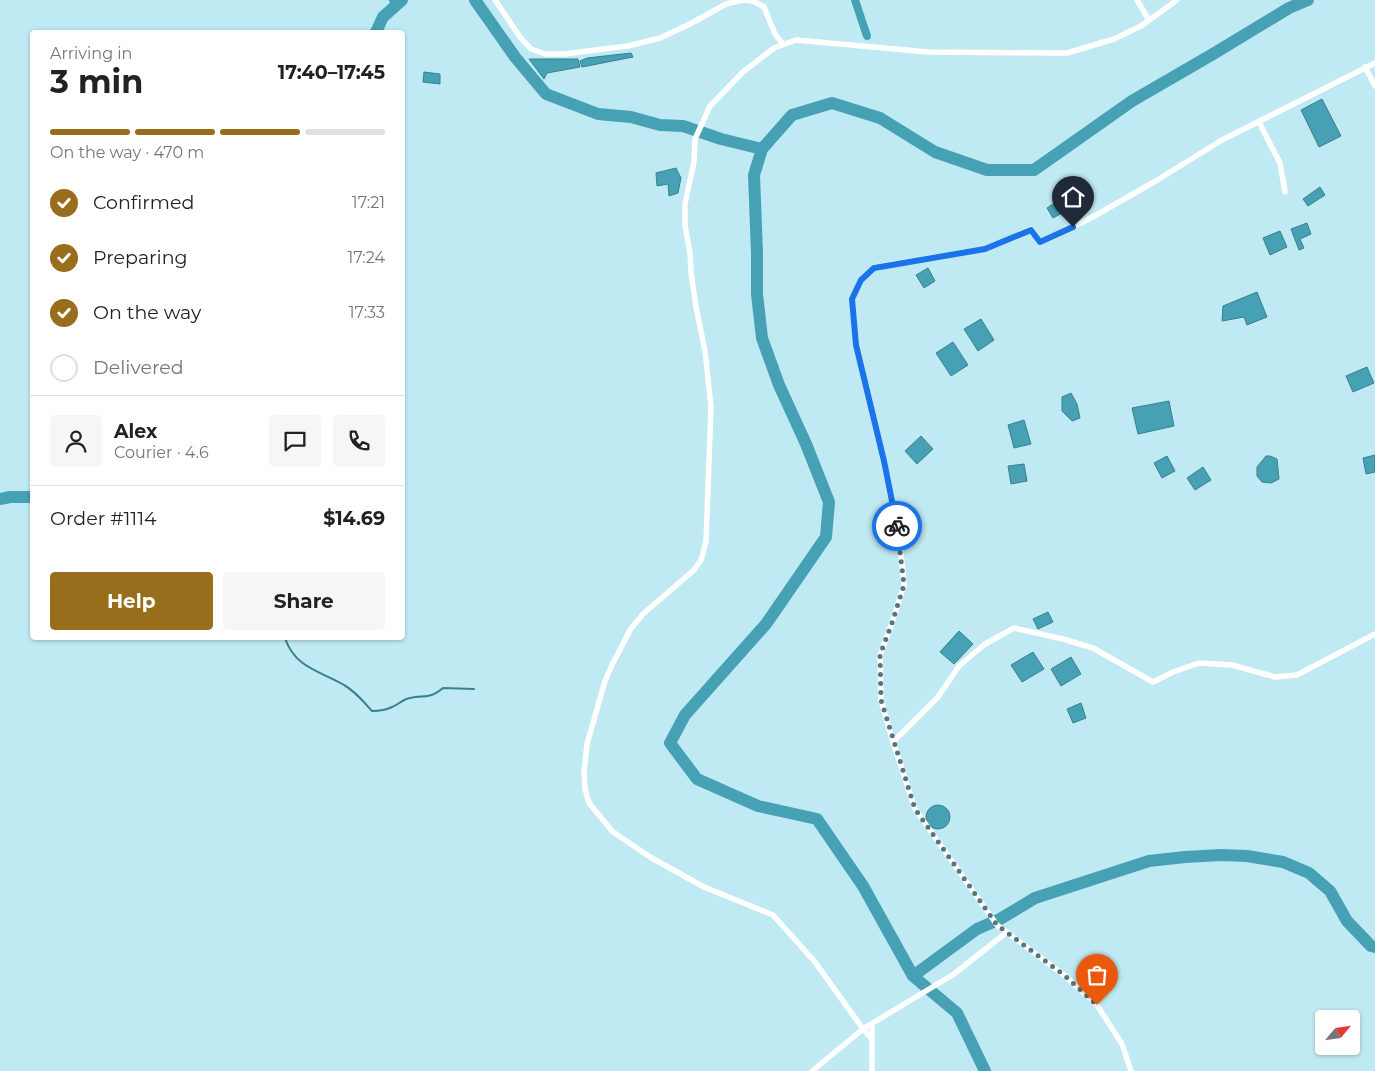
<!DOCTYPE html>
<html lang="en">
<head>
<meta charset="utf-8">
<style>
	body { margin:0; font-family:Montserrat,sans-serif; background:#f6f6f6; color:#222; height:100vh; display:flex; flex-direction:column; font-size:19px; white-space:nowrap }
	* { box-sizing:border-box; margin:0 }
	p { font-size:16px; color:#767676 }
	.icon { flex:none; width:28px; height:28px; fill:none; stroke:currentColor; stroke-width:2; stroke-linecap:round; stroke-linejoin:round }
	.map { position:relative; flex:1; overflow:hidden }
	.sheet { position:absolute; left:30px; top:30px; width:375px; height:610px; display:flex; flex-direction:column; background:#fff; border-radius:5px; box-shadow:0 1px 4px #0004 }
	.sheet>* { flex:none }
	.needle { width:32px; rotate:61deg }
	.tools { position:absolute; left:1315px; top:1010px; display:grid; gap:10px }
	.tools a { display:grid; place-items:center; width:45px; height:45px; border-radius:5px; background:#fff; box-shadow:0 1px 4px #0004; font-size:25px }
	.pin { position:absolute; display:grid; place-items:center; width:42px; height:42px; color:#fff; margin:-51px -21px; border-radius:50% 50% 50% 0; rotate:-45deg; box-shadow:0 0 5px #0007 }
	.pin .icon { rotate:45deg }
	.courier { position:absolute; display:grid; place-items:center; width:50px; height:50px; margin:-25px; border:4px solid #1a73e8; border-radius:50%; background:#fff; color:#222; box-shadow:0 1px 6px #0007 }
	.overview em { font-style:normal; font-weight:700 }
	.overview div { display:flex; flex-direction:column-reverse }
	.overview { display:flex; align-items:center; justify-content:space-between; height:85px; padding:0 20px }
	h1 { font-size:32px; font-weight:700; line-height:38px }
	.bar { display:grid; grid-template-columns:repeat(4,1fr); gap:8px 5px; align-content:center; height:60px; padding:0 20px }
	.bar i { height:6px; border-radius:4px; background:#e0e0e0 }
	.bar .current { background:#986d1b }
	.bar p { grid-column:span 4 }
	.line { display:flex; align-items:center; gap:12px; padding:0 20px; border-top:1px solid #e0e0e0 }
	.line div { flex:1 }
	.round { display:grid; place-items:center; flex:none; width:52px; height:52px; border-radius:5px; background:#f6f6f6 }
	ol { padding:0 20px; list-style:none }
	li { display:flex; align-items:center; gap:15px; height:55px }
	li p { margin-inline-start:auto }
	li .icon { padding:5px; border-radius:50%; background:#986d1b; color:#fff; stroke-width:4 }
	li:last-child { color:#767676 }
	li i { width:28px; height:28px; border:2px solid #e0e0e0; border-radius:50% }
	.button { display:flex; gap:10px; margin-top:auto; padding:10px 20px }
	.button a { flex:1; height:58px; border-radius:5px; background:#986d1b; color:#fff; font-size:20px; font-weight:700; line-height:58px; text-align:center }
	.button a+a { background:#f6f6f6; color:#222 }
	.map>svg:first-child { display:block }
	.water { fill:#45a1b3; stroke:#3b808e }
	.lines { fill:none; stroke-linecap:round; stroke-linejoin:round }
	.stream { stroke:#3b808e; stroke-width:2 }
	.canal { stroke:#45a1b3; stroke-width:8 }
	.river { stroke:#45a1b3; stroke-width:12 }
	.minor { stroke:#fff; stroke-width:5.5 }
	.done { stroke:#5b7479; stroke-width:5; stroke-dasharray:0 9 }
	.route { stroke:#1a73e8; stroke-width:6 }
</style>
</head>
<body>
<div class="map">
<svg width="1375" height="1071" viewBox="0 0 1375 1071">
	<rect width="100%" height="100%" fill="#c0eaf3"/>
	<path class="water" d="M 631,53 L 633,57 L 582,67 L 580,61 L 587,58 Z
		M 529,59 L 578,59 L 580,67 L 547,73 L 544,79 Z
		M 424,72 L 440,74 L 440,84 L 423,82 Z
		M 1322,99 L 1341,136 L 1319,147 L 1301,110 Z
		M 676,168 L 681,178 L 678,193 L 669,196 L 668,184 L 657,186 L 656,173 Z
		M 1320,187 L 1325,195 L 1308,206 L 1303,199 Z
		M 1059,200 L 1066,211 L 1053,218 L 1047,208 Z
		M 1307,223 L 1311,234 L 1300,239 L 1304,248 L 1299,250 L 1291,229 Z
		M 1280,231 L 1287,247 L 1270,255 L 1263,238 Z
		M 928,268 L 935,281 L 924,288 L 916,275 Z
		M 1257,292 L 1267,317 L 1247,325 L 1244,317 L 1222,321 L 1223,306 Z
		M 981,319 L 994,340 L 978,351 L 964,329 Z
		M 953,342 L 968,365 L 951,376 L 936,353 Z
		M 1367,367 L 1374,383 L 1353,392 L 1346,376 Z
		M 1071,393 L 1077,404 L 1080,418 L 1072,421 L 1062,411 L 1062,397 Z
		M 1169,401 L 1174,426 L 1138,434 L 1132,408 Z
		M 1024,420 L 1031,444 L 1014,448 L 1008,425 Z
		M 921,436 L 933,449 L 917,464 L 905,451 Z
		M 1375,455 L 1375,472 L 1366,474 L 1363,458 Z
		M 1167,456 L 1175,471 L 1162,478 L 1154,463 Z
		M 1266,456 L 1270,456 L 1277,459 L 1279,479 L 1271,483 L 1262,482 L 1257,476 L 1257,467 Z
		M 1024,464 L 1027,481 L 1011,484 L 1008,466 Z
		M 1203,467 L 1211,480 L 1195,490 L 1187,478 Z
		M 1048,612 L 1053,622 L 1038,629 L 1033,619 Z
		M 959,631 L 973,644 L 954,664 L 940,652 Z
		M 1033,652 L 1044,669 L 1022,682 L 1011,665 Z
		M 1071,657 L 1081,674 L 1061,686 L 1051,669 Z
		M 1081,703 L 1086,718 L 1073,723 L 1067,709 Z
		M926 817a12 12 0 1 1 24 0a12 12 0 1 1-24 0Z"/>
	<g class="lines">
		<path class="stream" d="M 285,638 C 295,668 320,671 344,685 C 355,691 364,702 372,711 C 379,711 386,710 392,707 C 398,705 403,699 410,698 C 425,695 430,699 443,688 L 474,689"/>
		<path class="canal" d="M 393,0 L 397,5
			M 855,0 L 867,36"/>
		<path class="river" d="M 475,0 L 515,57 L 546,94 L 598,114 L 631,117 L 660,125 L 683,126 L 721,139 L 762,149
			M 376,32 L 383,17 L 402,0
			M 0,499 L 10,497 L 32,497
			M 913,976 L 977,929 L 1000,919 L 1035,898 L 1149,861 L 1185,857 L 1221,855 L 1247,856 L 1283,862 L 1309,873 L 1330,891 L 1347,921 L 1371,946 L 1375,947
			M 985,1071 L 957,1013 L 913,976 L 863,886 L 817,819 L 758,806 L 697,779 L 670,743 L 685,715 L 766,624 L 826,537 L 829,502 L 806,444 L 779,385 L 762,338 L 757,294 L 757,253 L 754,175 L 762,149 L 792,115 L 832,103 L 880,118 L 935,152 L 987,170 L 1034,170 L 1132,101 L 1213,54 L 1289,8 L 1308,0"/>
		<path class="minor" d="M 495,0 L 520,37 L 531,49 L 545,54 L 564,54 L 628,46 L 660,38 L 690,24 L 726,4 L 743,0 L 753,1 L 764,7 L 775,34 L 783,44
			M 1137,0 L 1149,20
			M 1365,67 L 1375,86
			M 1259,122 L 1280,163 L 1285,192
			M 893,742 L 938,697 L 959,666 L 985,644 L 1014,628 L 1063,639 L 1093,648 L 1153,682 L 1173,672 L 1199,663 L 1232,665 L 1275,677 L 1297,675 L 1375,634
			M 871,1038 L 863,1029 L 815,962 L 773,915 L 704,887 L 650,857 L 613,832 L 589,803 L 585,789 L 584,773 L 587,744 L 605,681 L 612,665 L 630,630 L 643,614 L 694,570 L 701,560 L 706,542 L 711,407 L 705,351 L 696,307 L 691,272 L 690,253 L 685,225 L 685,204 L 694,162 L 695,139 L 710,106 L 743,72 L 774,48 L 796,40 L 928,52 L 1067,53 L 1114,39 L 1141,26 L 1177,0
			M 812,1071 L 863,1029 L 954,974 L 1007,932
			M 872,1071 L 872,1024
			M 1131,1071 L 1122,1044 L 1097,1005 L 1064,975 L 997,925 L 915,809 L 893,742 L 881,700 L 880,655 L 892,623 L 904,585 L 900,542 L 884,461 L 856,345 L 852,299 L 861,280 L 875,267 L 985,249 L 1031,229 L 1041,242 L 1089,219 L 1154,182 L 1222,140 L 1375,63"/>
	</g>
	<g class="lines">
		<path class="done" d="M 897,526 L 904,585 L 892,623 L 880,655 L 881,700 L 915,809 L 997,925 L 1064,975 L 1097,1005"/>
		<path class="route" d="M 897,526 L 884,461 L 856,345 L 852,299 L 861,280 L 874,268 L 985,249 L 1031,230 L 1040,242 L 1073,227"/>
	</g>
</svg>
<div class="tools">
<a><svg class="needle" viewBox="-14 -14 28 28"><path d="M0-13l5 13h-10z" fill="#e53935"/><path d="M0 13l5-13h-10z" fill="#767676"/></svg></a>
</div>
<div class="pin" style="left:1097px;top:1005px;background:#ea580c"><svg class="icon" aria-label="bag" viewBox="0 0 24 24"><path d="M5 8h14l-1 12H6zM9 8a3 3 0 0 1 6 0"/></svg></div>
<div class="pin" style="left:1073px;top:227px;background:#1f2937"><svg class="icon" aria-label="home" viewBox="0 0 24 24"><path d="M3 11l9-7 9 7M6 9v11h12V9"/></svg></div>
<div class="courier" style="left:897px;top:526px"><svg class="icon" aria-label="bike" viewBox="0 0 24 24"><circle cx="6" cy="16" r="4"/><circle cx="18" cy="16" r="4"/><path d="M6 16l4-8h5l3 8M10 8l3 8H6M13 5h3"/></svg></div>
<section class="sheet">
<div class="overview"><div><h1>3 min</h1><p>Arriving in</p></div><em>17:40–17:45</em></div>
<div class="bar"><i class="current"></i><i class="current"></i><i class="current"></i><i></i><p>On the way · 470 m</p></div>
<ol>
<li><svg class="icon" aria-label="check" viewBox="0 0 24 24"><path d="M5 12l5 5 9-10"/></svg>Confirmed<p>17:21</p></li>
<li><svg class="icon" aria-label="check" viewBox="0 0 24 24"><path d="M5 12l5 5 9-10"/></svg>Preparing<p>17:24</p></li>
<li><svg class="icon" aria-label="check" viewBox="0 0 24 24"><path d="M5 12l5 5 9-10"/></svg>On the way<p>17:33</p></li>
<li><i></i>Delivered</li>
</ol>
<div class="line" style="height:90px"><a class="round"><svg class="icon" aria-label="person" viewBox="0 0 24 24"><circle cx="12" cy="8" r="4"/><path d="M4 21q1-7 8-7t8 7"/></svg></a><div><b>Alex</b><p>Courier · 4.6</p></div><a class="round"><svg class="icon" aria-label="chat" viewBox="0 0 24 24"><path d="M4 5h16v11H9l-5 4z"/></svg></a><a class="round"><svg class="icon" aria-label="phone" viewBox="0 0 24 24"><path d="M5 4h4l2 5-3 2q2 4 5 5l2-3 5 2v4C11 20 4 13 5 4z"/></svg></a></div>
<div class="line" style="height:65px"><div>Order #1114</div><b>$14.69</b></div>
<div class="button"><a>Help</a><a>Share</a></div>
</section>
</div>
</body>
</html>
